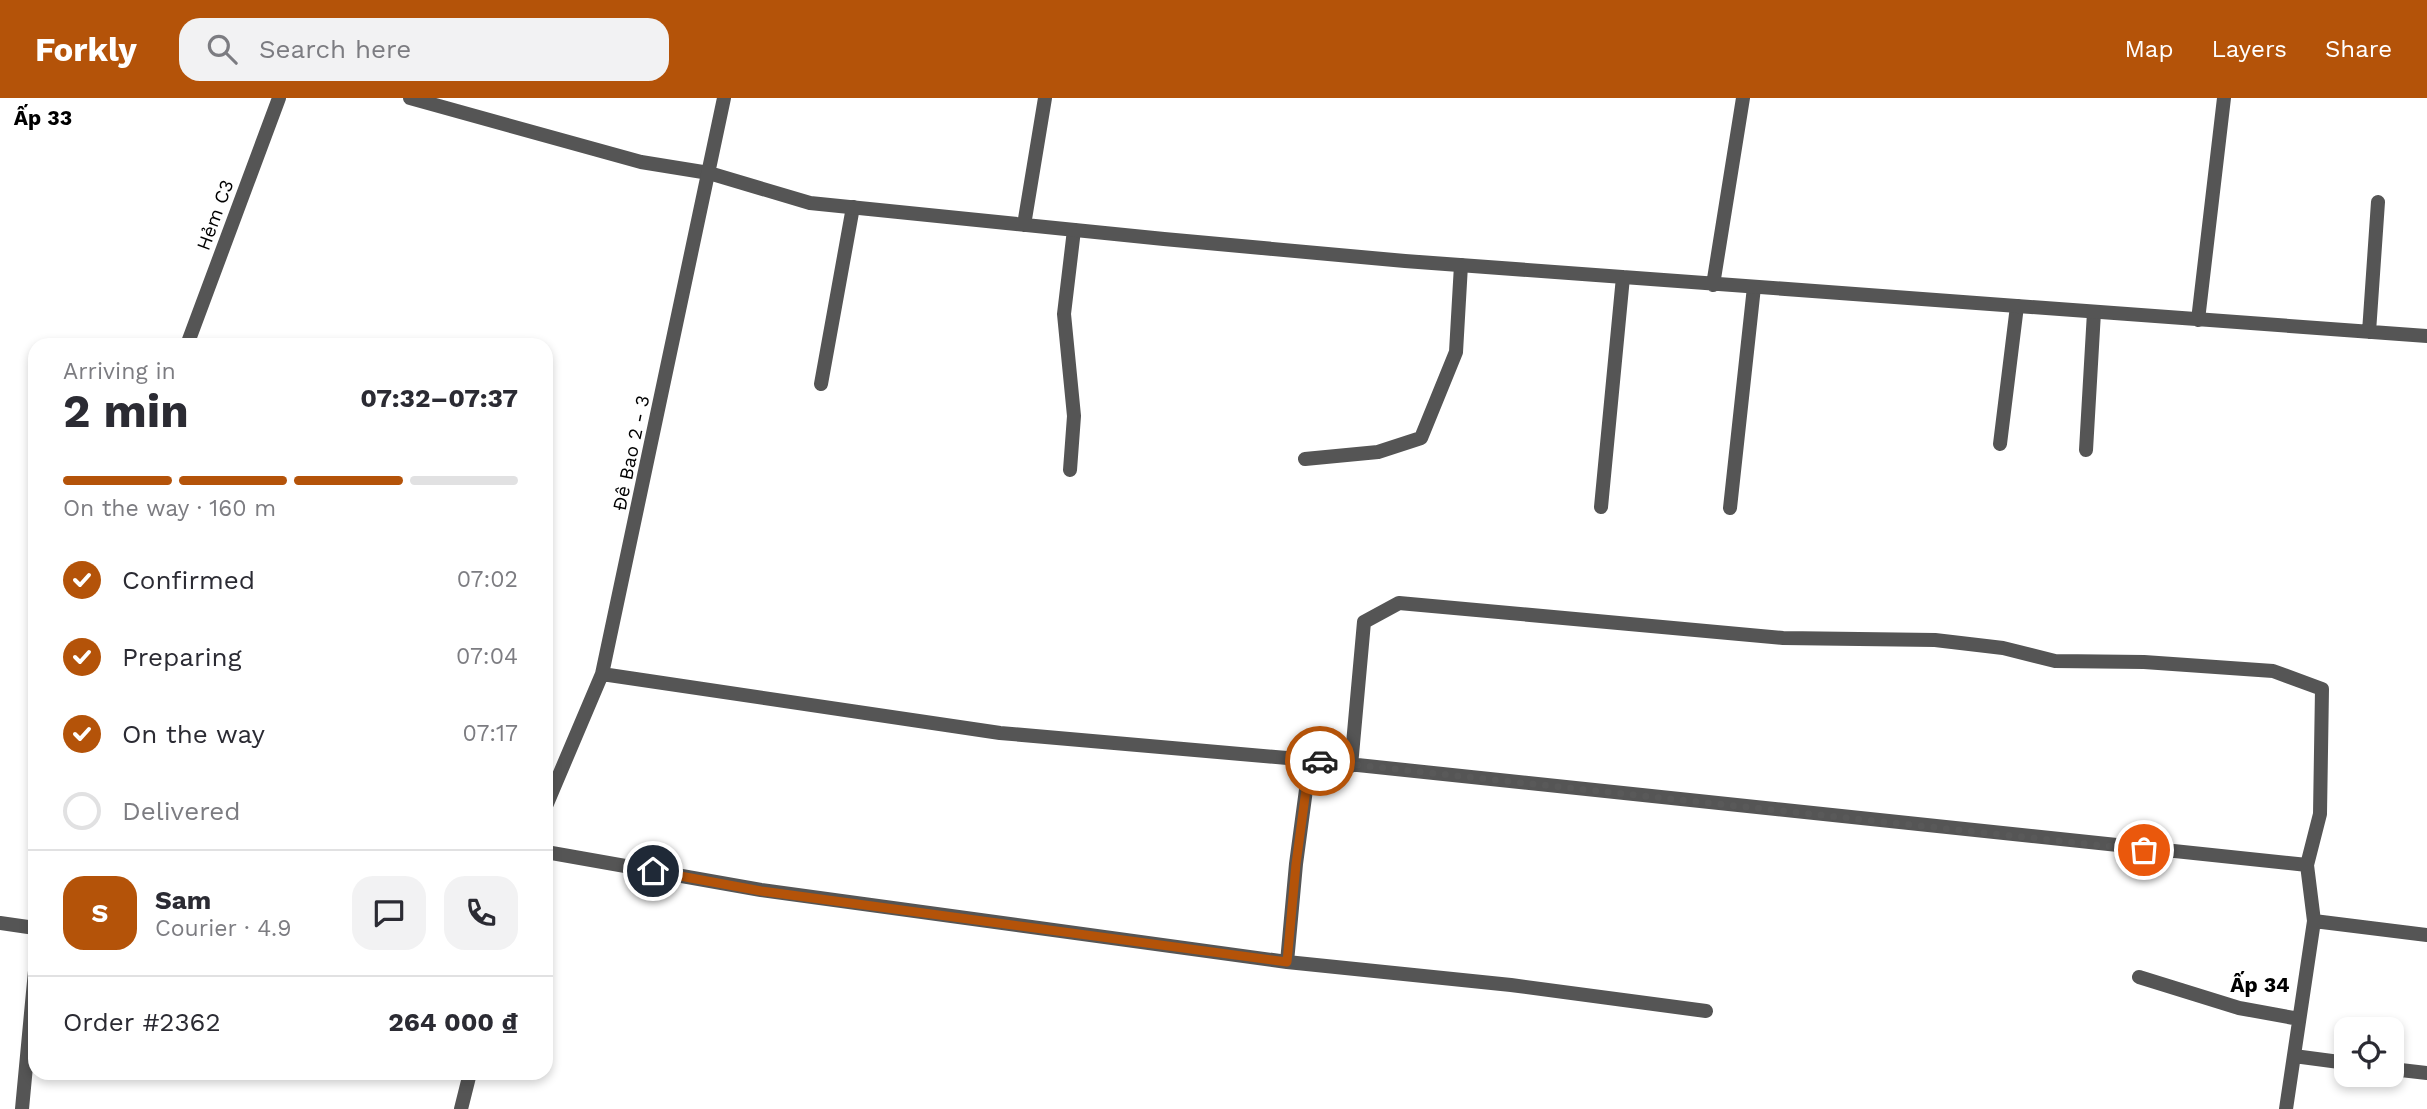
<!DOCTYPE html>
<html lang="en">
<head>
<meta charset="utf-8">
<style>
	body { margin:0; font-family:"Work Sans",sans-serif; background:#f2f2f3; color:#2b2b33; height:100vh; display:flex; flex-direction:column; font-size:26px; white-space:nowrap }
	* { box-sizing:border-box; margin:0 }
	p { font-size:23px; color:#7c7c81 }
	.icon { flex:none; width:38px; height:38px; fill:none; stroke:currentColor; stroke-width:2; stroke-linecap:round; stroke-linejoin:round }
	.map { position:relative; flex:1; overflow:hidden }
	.drawer { position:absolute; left:28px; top:240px; width:525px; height:742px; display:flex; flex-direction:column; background:#fff; border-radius:21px; box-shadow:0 4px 10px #0003 }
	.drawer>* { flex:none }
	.buttons { position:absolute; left:2334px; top:919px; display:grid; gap:14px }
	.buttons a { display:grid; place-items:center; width:70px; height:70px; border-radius:14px; background:#fff; box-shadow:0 4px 10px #0003; font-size:35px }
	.pin { position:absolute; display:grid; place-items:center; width:60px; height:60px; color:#fff; margin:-30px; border:4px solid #fff; border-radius:50%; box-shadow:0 2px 7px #0007 }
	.courier { position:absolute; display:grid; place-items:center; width:70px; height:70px; margin:-35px; border:5px solid #b45309; border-radius:50%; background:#fff; color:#222; box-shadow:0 2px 9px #0007 }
	.overview em { font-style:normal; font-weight:700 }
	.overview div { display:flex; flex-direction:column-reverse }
	.overview { display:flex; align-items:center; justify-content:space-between; height:119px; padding:0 35px }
	h1 { font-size:46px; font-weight:700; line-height:52px }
	.bar { display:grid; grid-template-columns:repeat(4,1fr); gap:10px 7px; align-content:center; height:84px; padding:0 35px }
	.bar i { height:9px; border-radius:5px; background:#e1e1e2 }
	.bar .selected { background:#b45309 }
	.bar p { grid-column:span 4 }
	.line { display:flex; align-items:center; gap:18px; padding:0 35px; border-top:2px solid #e1e1e2 }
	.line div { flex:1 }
	.round { display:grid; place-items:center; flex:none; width:74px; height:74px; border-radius:21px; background:#f2f2f3 }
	ol { padding:0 35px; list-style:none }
	li { display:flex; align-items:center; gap:21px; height:77px }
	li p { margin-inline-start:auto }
	li .icon { padding:7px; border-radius:50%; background:#b45309; color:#fff; stroke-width:4 }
	li:last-child { color:#7c7c81 }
	li i { width:38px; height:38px; border:4px solid #e1e1e2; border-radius:50% }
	header { display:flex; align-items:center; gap:42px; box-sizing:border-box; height:98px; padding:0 35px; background:#b45309; color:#fff }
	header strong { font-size:33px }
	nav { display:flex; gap:38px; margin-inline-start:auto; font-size:24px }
	.search { width:490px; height:63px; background:#f2f2f3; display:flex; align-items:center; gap:18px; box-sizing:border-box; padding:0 24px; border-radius:21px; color:#7c7c81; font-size:26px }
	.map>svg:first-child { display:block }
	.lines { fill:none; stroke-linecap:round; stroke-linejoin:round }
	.lane { stroke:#555; stroke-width:14 }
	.street { stroke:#555; stroke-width:14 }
	.done { stroke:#595959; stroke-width:7; stroke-dasharray:0 12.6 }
	.route { stroke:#b45309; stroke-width:9 }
	.labels { text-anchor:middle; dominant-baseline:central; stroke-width:5; stroke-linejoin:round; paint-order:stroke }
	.street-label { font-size:19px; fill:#000; stroke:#fff }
	.neighbourhood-label { font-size:21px; font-weight:bold; fill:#000; stroke:#fff }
</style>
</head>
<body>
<header>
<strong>Forkly</strong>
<div class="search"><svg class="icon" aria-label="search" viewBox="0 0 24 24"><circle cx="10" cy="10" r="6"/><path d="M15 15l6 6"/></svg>Search here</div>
<nav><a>Map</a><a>Layers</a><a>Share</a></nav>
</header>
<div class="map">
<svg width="2427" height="1011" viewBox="0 0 2427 1011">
	<rect width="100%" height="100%" fill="#fff"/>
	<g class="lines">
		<path class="lane" d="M 410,0 L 641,64 L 709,75
			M 821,286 L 853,109
			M 2000,346 L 2017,208
			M 2086,352 L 2094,214
			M 1305,361 L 1378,354 L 1421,340 L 1456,254 L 1461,167
			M 1070,372 L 1074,318 L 1064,216 L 1074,132
			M 1730,410 L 1754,189
			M 546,754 L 761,792 L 1287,864 L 1511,887 L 1706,913
			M 0,825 L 35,830
			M 1287,864 L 1296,766 L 1310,662"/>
		<path class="street" d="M 709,75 L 810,105 L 1164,141 L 1405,163 L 2427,238
			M 1024,127 L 1045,0
			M 1713,187 L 1743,0
			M 2198,222 L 2224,0
			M 2369,234 L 2378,104
			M 187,247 L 279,0
			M 1601,409 L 1623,179
			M 602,576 L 1000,635 L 1310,662 L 2307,767 L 2314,823 L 2286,1011
			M 1351,668 L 1364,524 L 1399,505 L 1783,540 L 1935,542 L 2003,550 L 2055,563 L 2144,564 L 2273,573 L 2322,591 L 2320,716 L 2307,767
			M 546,708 L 602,576 L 724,0
			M 2314,823 L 2427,837
			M 2139,879 L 2239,910 L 2299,921
			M 2294,958 L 2347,965
			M 2392,971 L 2427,975
			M 22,1011 L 35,873
			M 461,1011 L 470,975"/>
	</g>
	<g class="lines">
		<path class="done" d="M 1320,663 L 2144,752"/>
		<path class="route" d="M 653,773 L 761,793 L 1287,864 L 1296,766 L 1310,662 L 1320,663"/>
	</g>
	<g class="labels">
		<g class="street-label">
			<text transform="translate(215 117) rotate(-70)">Hẻm C3</text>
			<text transform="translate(631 355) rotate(-78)">Đê Bao 2 - 3</text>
		</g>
		<g class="neighbourhood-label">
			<text x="43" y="19">Ấp 33</text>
			<text x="2260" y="886">Ấp 34</text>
		</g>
	</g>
</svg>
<div class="buttons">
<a><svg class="icon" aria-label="locate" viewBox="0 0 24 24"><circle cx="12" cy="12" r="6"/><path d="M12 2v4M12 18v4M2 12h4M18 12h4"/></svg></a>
</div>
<div class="pin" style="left:2144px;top:752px;background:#ea580c"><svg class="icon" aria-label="bag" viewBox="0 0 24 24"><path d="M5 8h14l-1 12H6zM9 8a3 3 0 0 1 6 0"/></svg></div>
<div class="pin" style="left:653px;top:773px;background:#1f2937"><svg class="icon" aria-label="home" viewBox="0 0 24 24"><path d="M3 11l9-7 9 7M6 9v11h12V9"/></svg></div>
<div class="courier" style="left:1320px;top:663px"><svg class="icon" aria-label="car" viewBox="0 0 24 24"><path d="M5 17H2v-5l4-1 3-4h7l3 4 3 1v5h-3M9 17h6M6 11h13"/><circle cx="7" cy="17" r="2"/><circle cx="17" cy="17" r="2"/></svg></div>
<section class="drawer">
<div class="overview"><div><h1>2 min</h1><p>Arriving in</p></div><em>07:32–07:37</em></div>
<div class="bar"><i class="selected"></i><i class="selected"></i><i class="selected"></i><i></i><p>On the way · 160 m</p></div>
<ol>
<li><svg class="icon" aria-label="check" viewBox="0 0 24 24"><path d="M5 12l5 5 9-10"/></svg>Confirmed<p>07:02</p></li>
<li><svg class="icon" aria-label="check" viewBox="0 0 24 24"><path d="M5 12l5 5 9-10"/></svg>Preparing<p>07:04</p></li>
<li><svg class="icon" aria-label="check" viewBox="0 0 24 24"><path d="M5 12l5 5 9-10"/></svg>On the way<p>07:17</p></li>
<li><i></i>Delivered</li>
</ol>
<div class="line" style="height:126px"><b class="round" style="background:#b45309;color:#fff">S</b><div><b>Sam</b><p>Courier · 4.9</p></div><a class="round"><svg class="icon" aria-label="chat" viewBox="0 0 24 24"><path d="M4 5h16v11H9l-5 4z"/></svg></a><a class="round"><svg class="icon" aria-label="phone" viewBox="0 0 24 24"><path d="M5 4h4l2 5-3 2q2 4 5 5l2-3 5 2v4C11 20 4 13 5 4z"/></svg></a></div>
<div class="line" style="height:91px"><div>Order #2362</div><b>264 000 ₫</b></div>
</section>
</div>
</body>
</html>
